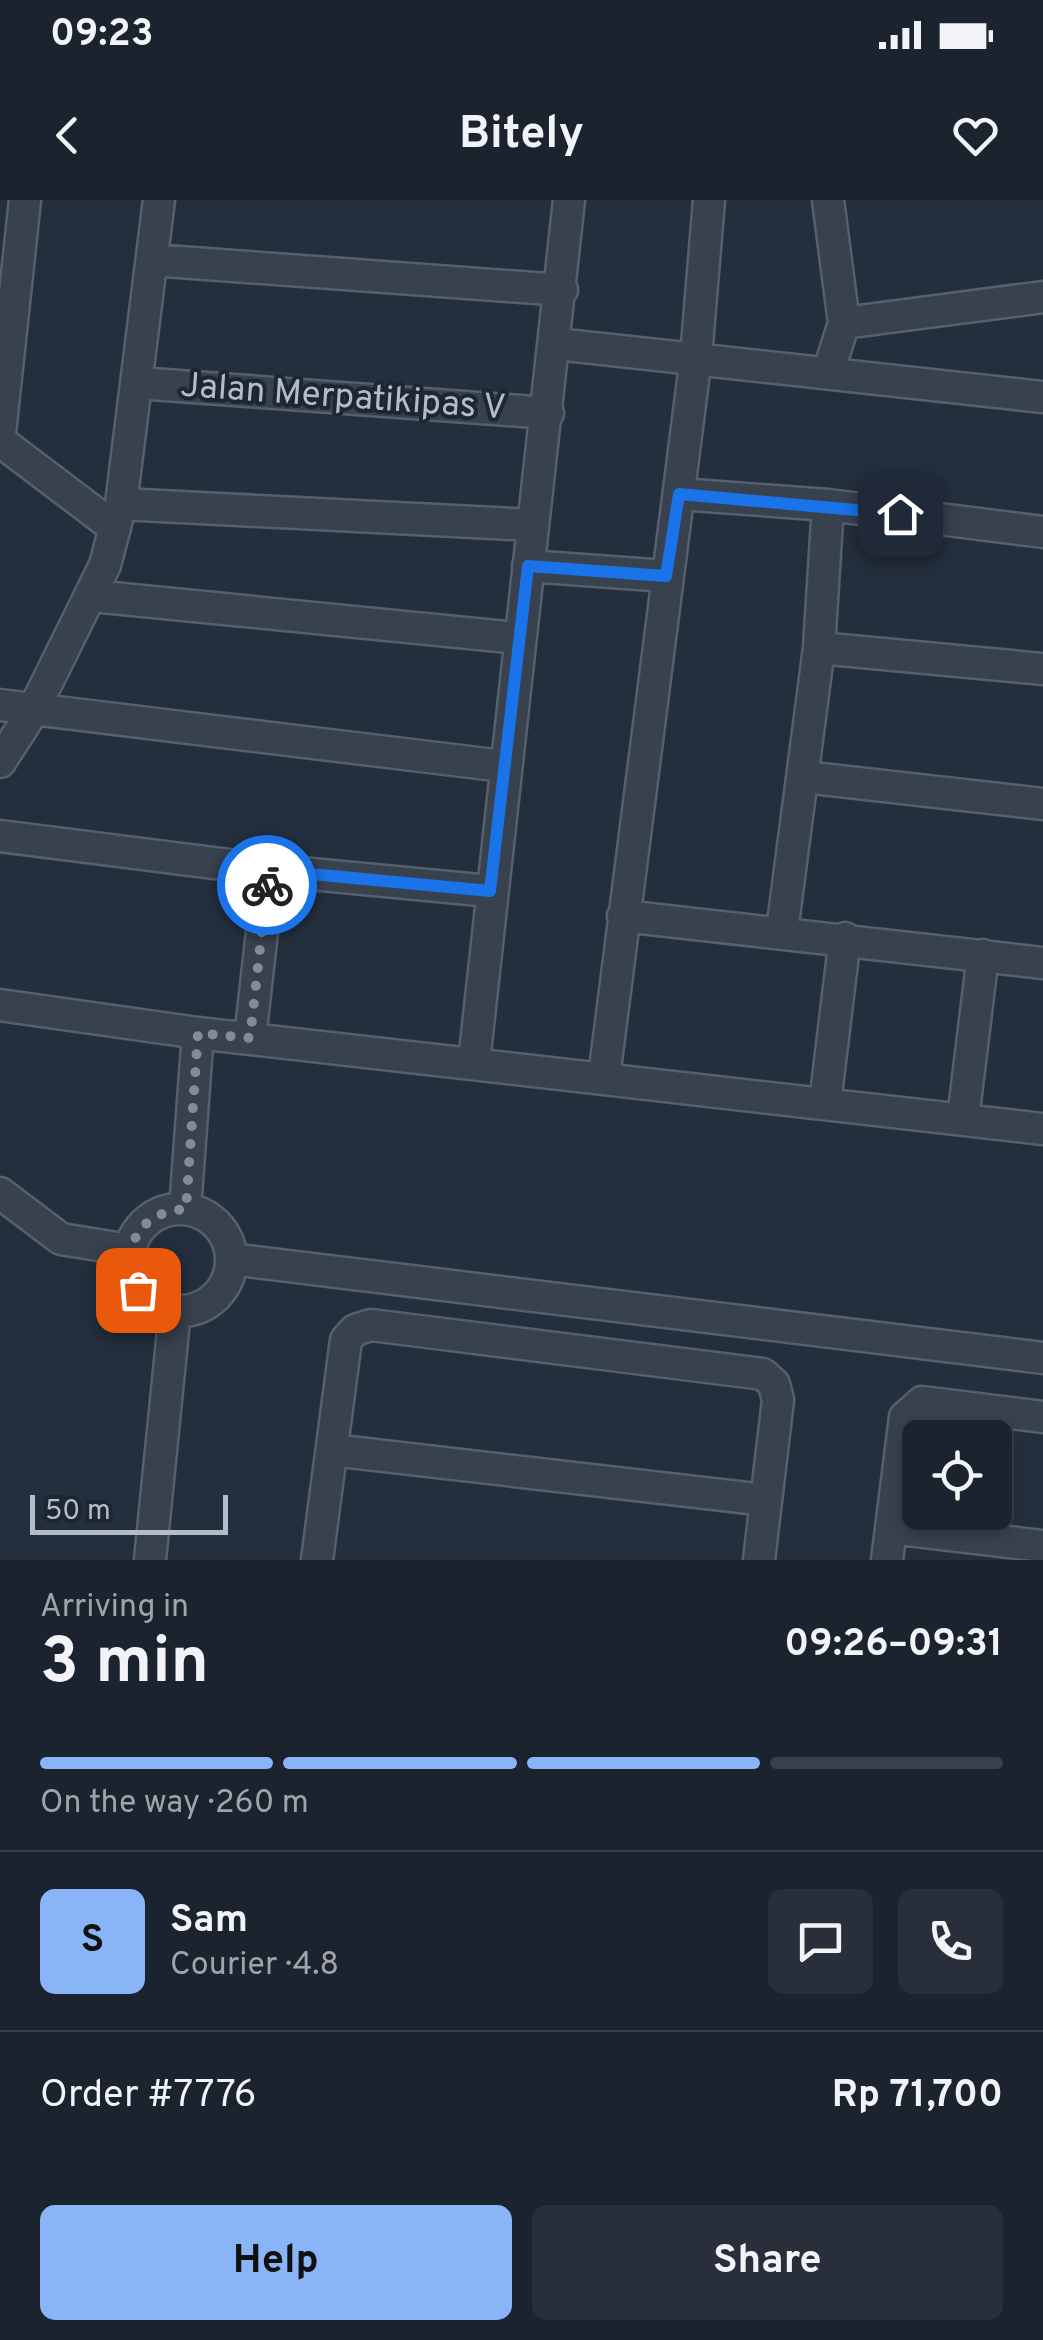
<!DOCTYPE html>
<html lang="en">
<head>
<meta charset="utf-8">
<style>
	body { margin:0; font-family:Overpass,sans-serif; background:#282f3a; color:#f1f3f6; height:100vh; display:flex; flex-direction:column; font-size:38px; white-space:nowrap }
	* { box-sizing:border-box; margin:0 }
	p { font-size:32px; color:#a0a4aa }
	.icon { flex:none; width:55px; height:55px; fill:none; stroke:currentColor; stroke-width:2; stroke-linecap:round; stroke-linejoin:round }
	.map { position:relative; height:1360px; overflow:hidden }
	.panel { display:flex; flex-direction:column; background:#1b232e; flex:1 }
	.panel>* { flex:none }
	.controls { position:absolute; left:902px; top:1220px; display:grid; gap:20px }
	.controls a { display:grid; place-items:center; width:110px; height:110px; border-radius:15px; background:#1b232e; box-shadow:0 5px 15px #0003,0 0 0 2px #39404a; font-size:50px }
	.scale { position:absolute; left:30px; bottom:25px; width:198px; box-sizing:border-box; padding-left:10px; border:5px solid #b4bcc9; border-top:0; font-size:28px; line-height:35px; white-space:nowrap; color:#b4bcc9; -webkit-text-stroke:8px #1d2633; paint-order:stroke }
	.pin { position:absolute; display:grid; place-items:center; width:85px; height:85px; color:#fff; margin:-42px; border-radius:20px; box-shadow:0 5px 15px #0006 }
	.courier { position:absolute; display:grid; place-items:center; width:100px; height:100px; margin:-50px; border:8px solid #1a73e8; border-radius:50%; background:#fff; color:#222; box-shadow:0 2px 12px #0007 }
	.overview em { font-style:normal; font-weight:700 }
	.overview div { display:flex; flex-direction:column-reverse }
	.overview { display:flex; align-items:center; justify-content:space-between; height:170px; padding:0 40px }
	h1 { font-size:65px; font-weight:700; line-height:75px }
	.bar { display:grid; grid-template-columns:repeat(4,1fr); gap:15px 10px; align-content:center; height:120px; padding:0 40px }
	.bar i { height:12px; border-radius:8px; background:#39404a }
	.bar .on { background:#8ab4f8 }
	.bar p { grid-column:span 4 }
	.line { display:flex; align-items:center; gap:25px; padding:0 40px; border-top:2px solid #39404a }
	.line div { flex:1 }
	.round { display:grid; place-items:center; flex:none; width:105px; height:105px; border-radius:15px; background:#282f3a }
	.primary-button { display:flex; gap:20px; margin-top:auto; padding:20px 40px }
	.primary-button a { flex:1; height:115px; border-radius:15px; background:#8ab4f8; color:#111; font-size:40px; font-weight:700; line-height:115px; text-align:center }
	.primary-button a+a { background:#282f3a; color:#f1f3f6 }
	.status { display:flex; justify-content:space-between; align-items:center; height:70px; padding:0 50px; background:#1b232e; direction:ltr }
	.status svg { height:28px; fill:currentColor }
	header { display:flex; justify-content:space-between; align-items:center; height:130px; padding:0 40px; background:#1b232e; font-size:45px; font-weight:700 }
	.map>svg:first-child { display:block }
	.lines { fill:none; stroke-linecap:round; stroke-linejoin:round }
	.minor-casing { stroke:#565f6c; stroke-width:35 }
	.minor { stroke:#38414e; stroke-width:30 }
	.done { stroke:#828b98; stroke-width:10; stroke-dasharray:0 18 }
	.route { stroke:#1a73e8; stroke-width:12 }
	.labels { text-anchor:middle; dominant-baseline:central; stroke-width:8; stroke-linejoin:round; paint-order:stroke }
	.street-label { font-size:35px; fill:#b4bcc9; stroke:#1d2633 }
</style>
</head>
<body>
<div class="status"><b>09:23</b><svg viewBox="0 0 49 12"><path d="M0 12V9h3v3zM5 12V6h3v6zM10 12V3h3v9zM15 12V0h3v12zM26 1h20v11H26zM47 4h2v5h-2z"/></svg></div>
<header><svg class="icon" aria-label="back" viewBox="0 0 24 24"><path d="M15 5l-7 7 7 7"/></svg>Bitely<svg class="icon" aria-label="heart" viewBox="0 0 24 24"><path d="M12 20l-8-8c-3-5 5-10 8-4 3-6 11-1 8 4z"/></svg></header>
<div class="map">
<svg width="1043" height="1360" viewBox="0 0 1043 1360">
	<rect width="100%" height="100%" fill="#242f3e"/>
	<g class="lines">
		<defs>
			<path id="minor" d="M 828,0 L 844,123 L 828,173
				M 152,60 L 562,90
				M 844,123 L 1043,97
				M 556,144 L 1043,197
				M 138,183 L 548,213
				M 0,233 L 25,0
				M 0,241 L 115,328
				M 679,294 L 828,305 L 1043,332
				M 121,304 L 532,325
				M 528,366 L 666,376
				M 92,396 L 518,438
				M 819,448 L 1043,469
				M 0,505 L 503,566
				M 0,562 L 33,511 L 105,365 L 121,304 L 159,0
				M 804,577 L 1043,604
				M 0,636 L 269,670 L 490,691
				M 623,716 L 1043,763
				M 782,731 L 819,448 L 828,305
				M 0,805 L 198,833 L 1043,929
				M 250,838 L 269,670
				M 474,862 L 569,0
				M 604,877 L 696,157 L 709,0
				M 825,903 L 845,738
				M 963,919 L 983,755
				M 0,993 L 61,1039 L 129,1050
				M 185,1009 L 198,833
				M129 1060a51 51 0 1 1 102 0a51 51 0 1 1-102 0Z
				M 231,1059 L 1043,1158
				M 332,1250 L 766,1300
				M 891,1328 L 1043,1346
				M 150,1360 L 175,1111
				M 317,1360 L 346,1140 L 355,1130 L 371,1125 L 763,1174 L 774,1184 L 778,1200 L 759,1360
				M 887,1360 L 905,1217 L 922,1202 L 1043,1217"/>
		</defs>
		<use href="#minor" class="minor-casing"/>
		<use href="#minor" class="minor"/>
	</g>
	<g class="lines">
		<path class="done" d="M 138,1090 C 119,1049 138,1012 186,1009 L 198,833 L 250,838 L 267,685"/>
		<path class="route" d="M 267,685 L 269,670 L 490,691 L 528,366 L 666,376 L 679,294 L 900,314"/>
	</g>
	<g class="labels">
		<g class="street-label">
			<text transform="translate(343 198) rotate(4)">Jalan Merpatikipas V</text>
		</g>
	</g>
</svg>
<div class="controls">
<a><svg class="icon" aria-label="locate" viewBox="0 0 24 24"><circle cx="12" cy="12" r="6"/><path d="M12 2v4M12 18v4M2 12h4M18 12h4"/></svg></a>
</div>
<div class="scale">50 m</div>
<div class="pin" style="left:138px;top:1090px;background:#ea580c"><svg class="icon" aria-label="bag" viewBox="0 0 24 24"><path d="M5 8h14l-1 12H6zM9 8a3 3 0 0 1 6 0"/></svg></div>
<div class="pin" style="left:900px;top:314px;background:#1f2937"><svg class="icon" aria-label="home" viewBox="0 0 24 24"><path d="M3 11l9-7 9 7M6 9v11h12V9"/></svg></div>
<div class="courier" style="left:267px;top:685px"><svg class="icon" aria-label="bike" viewBox="0 0 24 24"><circle cx="6" cy="16" r="4"/><circle cx="18" cy="16" r="4"/><path d="M6 16l4-8h5l3 8M10 8l3 8H6M13 5h3"/></svg></div>
</div>
<section class="panel">
<div class="overview"><div><h1>3 min</h1><p>Arriving in</p></div><em>09:26–09:31</em></div>
<div class="bar"><i class="on"></i><i class="on"></i><i class="on"></i><i></i><p>On the way · 260 m</p></div>
<div class="line" style="height:180px"><b class="round" style="background:#8ab4f8;color:#111">S</b><div><b>Sam</b><p>Courier · 4.8</p></div><a class="round"><svg class="icon" aria-label="chat" viewBox="0 0 24 24"><path d="M4 5h16v11H9l-5 4z"/></svg></a><a class="round"><svg class="icon" aria-label="phone" viewBox="0 0 24 24"><path d="M5 4h4l2 5-3 2q2 4 5 5l2-3 5 2v4C11 20 4 13 5 4z"/></svg></a></div>
<div class="line" style="height:130px"><div>Order #7776</div><b>Rp 71,700</b></div>
<div class="primary-button"><a>Help</a><a>Share</a></div>
</section>
</body>
</html>
